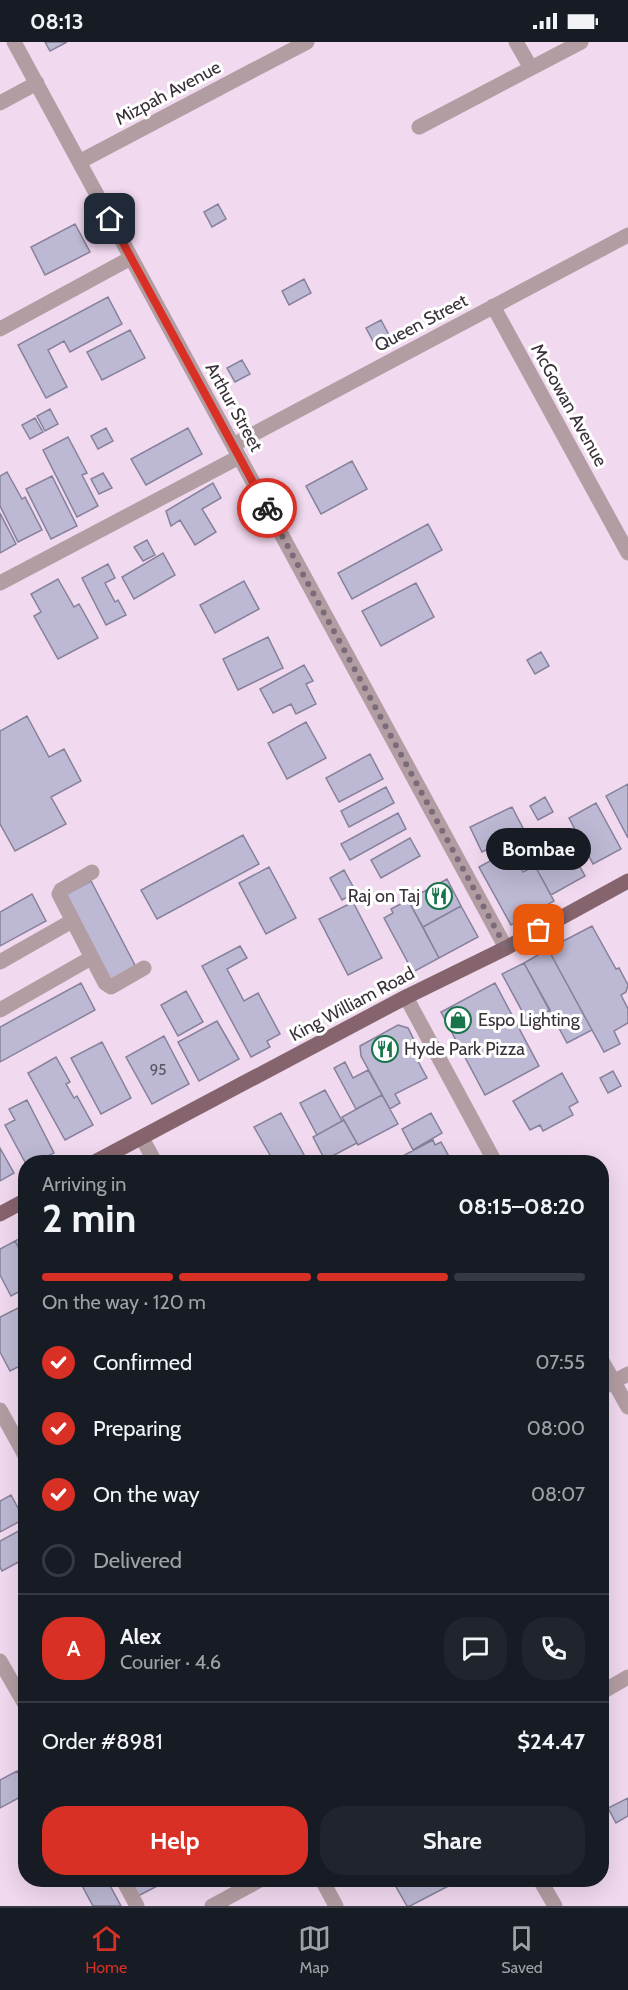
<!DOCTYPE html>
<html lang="en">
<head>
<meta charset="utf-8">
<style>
	body { margin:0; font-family:Cabin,sans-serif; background:#20242c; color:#f1f3f6; height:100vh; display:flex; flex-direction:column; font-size:22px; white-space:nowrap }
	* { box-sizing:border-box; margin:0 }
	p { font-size:20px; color:#9ea1a6 }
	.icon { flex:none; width:33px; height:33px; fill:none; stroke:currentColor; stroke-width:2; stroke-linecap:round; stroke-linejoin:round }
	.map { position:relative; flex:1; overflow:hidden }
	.sheet { position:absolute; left:18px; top:1113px; width:591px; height:732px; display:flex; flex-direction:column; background:#171b24; border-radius:24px; box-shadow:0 6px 24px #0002 }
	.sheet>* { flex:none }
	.pin { position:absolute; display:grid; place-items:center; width:51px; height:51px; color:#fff; margin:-26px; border-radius:12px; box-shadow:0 3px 9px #0006 }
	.courier { position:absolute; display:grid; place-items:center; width:60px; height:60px; margin:-30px; border:4px solid #d93025; border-radius:50%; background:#fff; color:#222; box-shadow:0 2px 8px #0007 }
	.bubble { position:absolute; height:42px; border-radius:21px; background:#171b24; box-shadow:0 6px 24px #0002; font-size:20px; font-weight:800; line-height:42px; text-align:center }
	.overview em { font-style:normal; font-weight:800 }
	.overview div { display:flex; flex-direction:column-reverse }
	.overview { display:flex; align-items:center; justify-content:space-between; height:102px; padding:0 24px }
	h1 { font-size:39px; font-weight:800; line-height:45px }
	.bar { display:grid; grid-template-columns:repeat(4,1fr); gap:9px 6px; align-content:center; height:72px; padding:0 24px }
	.bar i { height:8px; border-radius:4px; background:#363941 }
	.bar .active { background:#d93025 }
	.bar p { grid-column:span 4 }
	.line { display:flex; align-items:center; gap:15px; padding:0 24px; border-top:2px solid #363941 }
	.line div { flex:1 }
	.round { display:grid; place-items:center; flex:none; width:63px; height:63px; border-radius:24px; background:#20242c }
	ol { padding:0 24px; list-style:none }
	li { display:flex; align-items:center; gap:18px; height:66px }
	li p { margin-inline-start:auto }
	li .icon { padding:6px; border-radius:50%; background:#d93025; color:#fff; stroke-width:4 }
	li:last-child { color:#9ea1a6 }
	li i { width:33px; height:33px; border:3px solid #363941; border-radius:50% }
	.action { display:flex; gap:12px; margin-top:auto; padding:12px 24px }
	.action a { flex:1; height:69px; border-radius:24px; background:#d93025; color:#fff; font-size:24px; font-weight:800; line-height:69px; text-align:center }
	.action a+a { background:#20242c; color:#f1f3f6 }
	.status { display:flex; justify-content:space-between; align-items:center; height:42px; padding:0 30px; background:#171b24; direction:ltr }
	.status svg { height:16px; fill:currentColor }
	.menu { display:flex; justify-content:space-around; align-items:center; height:84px; border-top:2px solid #363941; background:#171b24; font-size:16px; color:#9ea1a6 }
	.menu a { display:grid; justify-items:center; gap:3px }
	.menu .active { color:#d93025 }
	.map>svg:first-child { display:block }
	.building { fill:#bdb8d3; stroke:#86819b; stroke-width:1.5 }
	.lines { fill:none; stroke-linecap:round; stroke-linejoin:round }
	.minor { stroke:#b19da2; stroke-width:15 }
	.major { stroke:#86646d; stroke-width:15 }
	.done { stroke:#796b79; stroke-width:6; stroke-dasharray:0 10.8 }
	.route { stroke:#d93025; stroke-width:8 }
	.labels { text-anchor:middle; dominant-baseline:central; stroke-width:6; stroke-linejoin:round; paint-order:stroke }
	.number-label { font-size:15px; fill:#5a5260 }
	.street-label { font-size:18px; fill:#393039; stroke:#fff }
	.poi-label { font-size:18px; fill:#393039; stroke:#fff; text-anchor:start }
</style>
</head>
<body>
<div class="status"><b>08:13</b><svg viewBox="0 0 49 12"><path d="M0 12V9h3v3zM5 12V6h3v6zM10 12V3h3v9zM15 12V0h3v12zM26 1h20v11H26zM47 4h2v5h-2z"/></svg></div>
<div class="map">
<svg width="628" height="1864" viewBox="0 0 628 1864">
	<rect width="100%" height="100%" fill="#f1d9ef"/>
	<path class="building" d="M 45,0 L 67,0 L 50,9 Z
		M 218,162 L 226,177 L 212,185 L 204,170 Z
		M 75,182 L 90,210 L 45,233 L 31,205 Z
		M 304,237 L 311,251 L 289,263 L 282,249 Z
		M 108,255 L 122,282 L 70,310 L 64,299 L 48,308 L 67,345 L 46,356 L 18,303 Z
		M 381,278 L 389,293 L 374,301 L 366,286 Z
		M 130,288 L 145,316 L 102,338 L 87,310 Z
		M 242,318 L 250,332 L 235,340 L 227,326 Z
		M 50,367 L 58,382 L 45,389 L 37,374 Z
		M 35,376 L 43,390 L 30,397 L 22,383 Z
		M 106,386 L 113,399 L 98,407 L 91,394 Z
		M 188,386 L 202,412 L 146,443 L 131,417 Z
		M 68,395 L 87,431 L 82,433 L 98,464 L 77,475 L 43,408 Z
		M 352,419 L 367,447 L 321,472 L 306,444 Z
		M 7,430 L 22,457 L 25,455 L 42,488 L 18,500 L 0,464 L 0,434 Z
		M 103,431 L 112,446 L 99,452 L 91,437 Z
		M 52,434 L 77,484 L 51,497 L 26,447 Z
		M 213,441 L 221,456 L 202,467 L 216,490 L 195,503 L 180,478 L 171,484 L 166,469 Z
		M 0,471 L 16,502 L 0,511 Z
		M 428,482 L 442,508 L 352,557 L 338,531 Z
		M 147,498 L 155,513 L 143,519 L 134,505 Z
		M 163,511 L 175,533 L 134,557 L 122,535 Z
		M 108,522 L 115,536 L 105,541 L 115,560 L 118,558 L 126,573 L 106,583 L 82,536 Z
		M 58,537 L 74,565 L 79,562 L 98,596 L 58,617 L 34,574 L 41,570 L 31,552 Z
		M 244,539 L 259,567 L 215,591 L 200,563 Z
		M 416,541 L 434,575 L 381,604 L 362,569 Z
		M 268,595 L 283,626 L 238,648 L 223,617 Z
		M 541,610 L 549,624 L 535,632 L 527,618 Z
		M 304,623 L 313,639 L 306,642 L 316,662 L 296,672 L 291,662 L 273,671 L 260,647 Z
		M 27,674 L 49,715 L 64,707 L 81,739 L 51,755 L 66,782 L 15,809 L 0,782 L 0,689 Z
		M 306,680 L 326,716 L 287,737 L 268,701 Z
		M 370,712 L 383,737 L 339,760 L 326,736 Z
		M 628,742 L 628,796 L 606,754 Z
		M 386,745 L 394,761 L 349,785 L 341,769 Z
		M 545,755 L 553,770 L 538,778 L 530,764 Z
		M 596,761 L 621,807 L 593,822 L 569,776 Z
		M 512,765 L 525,790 L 482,810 L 470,785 Z
		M 398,771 L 406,787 L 350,818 L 341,802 Z
		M 243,793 L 259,822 L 157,877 L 141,848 Z
		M 410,796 L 420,814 L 381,836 L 371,818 Z
		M 569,805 L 585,834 L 551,853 L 535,824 Z
		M 510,808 L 523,830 L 535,824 L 554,859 L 511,883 L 479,825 Z
		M 269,825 L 296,876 L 266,892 L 239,841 Z
		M 344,828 L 356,850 L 342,858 L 330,836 Z
		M 447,837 L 461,864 L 423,885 L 408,858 Z
		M 91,839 L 137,927 L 111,940 L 65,853 Z
		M 32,852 L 46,879 L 0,904 L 0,870 Z
		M 408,858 L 439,916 L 413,930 L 384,876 L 393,871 L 391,867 Z
		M 353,860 L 382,916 L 348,933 L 319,877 Z
		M 461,864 L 478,895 L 439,916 L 423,885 Z
		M 592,884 L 616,927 L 619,926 L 628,943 L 626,950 L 621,953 L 628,967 L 628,981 L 614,989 L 620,1002 L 604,1010 L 548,907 Z
		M 240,904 L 247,916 L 227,927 L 244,959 L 258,951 L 280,992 L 267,999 L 270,1005 L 251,1015 L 202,924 Z
		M 548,907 L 592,988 L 567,1001 L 524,921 Z
		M 524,921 L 550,968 L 528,980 L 502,932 Z
		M 81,941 L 95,968 L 0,1020 L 0,985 Z
		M 495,941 L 539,1024 L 485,1053 L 441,970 Z
		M 186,949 L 203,980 L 178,994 L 161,963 Z
		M 217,979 L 239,1017 L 199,1039 L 178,1000 Z
		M 398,983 L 408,986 L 414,998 L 408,1001 L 427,1036 L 395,1052 L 400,1061 L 390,1067 L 361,1014 L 360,1004 Z
		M 164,994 L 189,1042 L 152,1062 L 126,1015 Z
		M 102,1000 L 131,1056 L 101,1072 L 71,1016 Z
		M 56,1015 L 70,1040 L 66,1042 L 74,1056 L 77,1054 L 93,1083 L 65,1098 L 28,1031 Z
		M 345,1020 L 353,1036 L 368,1028 L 382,1053 L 356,1067 L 334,1026 Z
		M 613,1029 L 621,1044 L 608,1051 L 600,1036 Z
		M 562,1031 L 578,1060 L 569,1065 L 573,1073 L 543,1089 L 540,1083 L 530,1088 L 513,1059 Z
		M 325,1048 L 342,1079 L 317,1093 L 300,1061 Z
		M 382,1053 L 398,1082 L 358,1103 L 342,1075 Z
		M 27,1058 L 54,1111 L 36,1120 L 26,1120 L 26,1122 L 5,1083 L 15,1078 L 9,1067 Z
		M 281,1071 L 308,1120 L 274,1120 L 254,1085 Z
		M 431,1071 L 442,1091 L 413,1108 L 402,1087 Z
		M 344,1078 L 357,1101 L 325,1118 L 313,1095 Z
		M 433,1098 L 435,1103 L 441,1100 L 452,1120 L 396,1120 L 395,1118 Z
		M 0,1106 L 14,1131 L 0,1139 Z
		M 26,1193 L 26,1219 L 15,1199 Z
		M 15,1199 L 26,1219 L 26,1246 L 11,1254 L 0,1233 L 0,1207 Z
		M 26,1262 L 26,1321 L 10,1329 L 0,1310 L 0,1275 Z
		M 11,1453 L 24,1477 L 0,1490 L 0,1459 Z
		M 26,1485 L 26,1516 L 2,1529 L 0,1525 L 0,1499 Z
		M 17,1729 L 26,1744 L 26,1752 L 0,1766 L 0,1738 Z
		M 628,1756 L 628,1774 L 616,1781 L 608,1766 Z
		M 79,1838 L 107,1838 L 121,1864 L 93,1864 Z
		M 129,1838 L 163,1838 L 165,1840 L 138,1854 Z
		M 406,1838 L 460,1838 L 410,1864 L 407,1864 L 395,1843 Z"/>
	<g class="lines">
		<path class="minor" d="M 14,0 L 506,906
			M 516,0 L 531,26
			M 0,61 L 37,41
			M 419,85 L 581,0
			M 79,120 L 307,0
			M 493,264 L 628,511
			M 0,287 L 131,216
			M 233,403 L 628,193
			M 0,541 L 239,415
			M 92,830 L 61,848 L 59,852 L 105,941 L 111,945 L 144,926
			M 0,920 L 72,879
			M 406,955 L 495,1120
			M 0,968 L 91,916
			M 142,1096 L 155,1120
			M 602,1319 L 628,1365
			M 602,1346 L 628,1332
			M 0,1368 L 26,1415
			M 0,1619 L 26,1664
			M 602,1650 L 628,1635
			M 123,1838 L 137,1864
			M 322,1838 L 336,1864
			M 540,1838 L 555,1864
			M 212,1864 L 260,1838"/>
		<path class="major" d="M 95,1120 L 406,955 L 506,906 L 628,839
			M 0,1172 L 26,1158"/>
	</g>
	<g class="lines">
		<path class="done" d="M 267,466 L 506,906 L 539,888"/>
		<path class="route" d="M 110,177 L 267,466"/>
	</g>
	<defs>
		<symbol id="restaurant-ring" viewBox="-11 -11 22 22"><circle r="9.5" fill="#fff" stroke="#18754b" stroke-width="1.5"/><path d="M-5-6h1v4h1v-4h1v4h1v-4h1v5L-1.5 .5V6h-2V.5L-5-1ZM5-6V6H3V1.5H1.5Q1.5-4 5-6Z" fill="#18754b"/></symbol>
		<symbol id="shop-ring" viewBox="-11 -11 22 22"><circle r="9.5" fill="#fff" stroke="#18754b" stroke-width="1.5"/><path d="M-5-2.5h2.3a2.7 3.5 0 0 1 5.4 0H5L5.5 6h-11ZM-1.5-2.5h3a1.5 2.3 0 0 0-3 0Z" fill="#18754b"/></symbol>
	</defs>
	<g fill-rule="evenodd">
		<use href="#restaurant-ring" x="424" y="839" width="30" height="30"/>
		<use href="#shop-ring" x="443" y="963" width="30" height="30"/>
		<use href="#restaurant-ring" x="370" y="992" width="30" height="30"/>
	</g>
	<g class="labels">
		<g class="number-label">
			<text x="158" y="1028">95</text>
		</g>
		<g class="street-label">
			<text transform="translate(168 51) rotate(-28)">Mizpah Avenue</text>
			<text transform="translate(421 281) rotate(-28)">Queen Street</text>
			<text transform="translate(569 363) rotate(61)">McGowan Avenue</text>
			<text transform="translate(234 365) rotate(61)">Arthur Street</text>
			<text transform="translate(352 962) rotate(-28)">King William Road</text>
		</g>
		<g class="poi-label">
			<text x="420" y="854" text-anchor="end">Raj on Taj</text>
			<text x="478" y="978">Espo Lighting</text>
			<text x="404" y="1007">Hyde Park Pizza</text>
		</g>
	</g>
</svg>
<div class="pin" style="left:539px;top:888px;background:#ea580c"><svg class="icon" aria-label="bag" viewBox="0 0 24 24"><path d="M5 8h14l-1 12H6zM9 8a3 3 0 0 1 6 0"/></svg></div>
<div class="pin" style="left:110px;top:177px;background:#1f2937"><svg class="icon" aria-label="home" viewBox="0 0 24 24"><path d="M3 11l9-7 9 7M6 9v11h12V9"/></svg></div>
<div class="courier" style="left:267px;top:466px"><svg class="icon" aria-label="bike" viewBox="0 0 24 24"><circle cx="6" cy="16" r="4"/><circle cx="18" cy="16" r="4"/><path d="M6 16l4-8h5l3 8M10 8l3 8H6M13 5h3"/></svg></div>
<div class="bubble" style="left:486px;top:786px;width:105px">Bombae</div>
<section class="sheet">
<div class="overview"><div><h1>2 min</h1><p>Arriving in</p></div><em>08:15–08:20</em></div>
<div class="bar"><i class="active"></i><i class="active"></i><i class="active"></i><i></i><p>On the way · 120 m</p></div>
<ol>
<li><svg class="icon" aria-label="check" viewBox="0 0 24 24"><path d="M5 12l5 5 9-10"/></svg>Confirmed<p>07:55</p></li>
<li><svg class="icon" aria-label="check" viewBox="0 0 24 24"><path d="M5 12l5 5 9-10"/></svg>Preparing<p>08:00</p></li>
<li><svg class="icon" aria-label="check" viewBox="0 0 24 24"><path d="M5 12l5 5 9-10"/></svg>On the way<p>08:07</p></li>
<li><i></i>Delivered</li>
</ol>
<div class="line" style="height:108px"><b class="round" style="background:#d93025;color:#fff">A</b><div><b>Alex</b><p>Courier · 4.6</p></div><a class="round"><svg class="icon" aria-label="chat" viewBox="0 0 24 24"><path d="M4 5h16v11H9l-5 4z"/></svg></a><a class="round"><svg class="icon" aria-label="phone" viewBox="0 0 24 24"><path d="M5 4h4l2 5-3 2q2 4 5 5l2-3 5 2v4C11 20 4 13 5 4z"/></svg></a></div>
<div class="line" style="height:78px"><div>Order #8981</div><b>$24.47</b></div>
<div class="action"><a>Help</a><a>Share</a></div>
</section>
</div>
<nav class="menu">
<a class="active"><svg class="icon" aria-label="home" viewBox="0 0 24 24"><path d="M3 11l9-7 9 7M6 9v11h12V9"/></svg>Home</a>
<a><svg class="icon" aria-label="map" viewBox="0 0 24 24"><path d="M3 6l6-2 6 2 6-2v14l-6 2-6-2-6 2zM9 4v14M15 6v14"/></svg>Map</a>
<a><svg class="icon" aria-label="saved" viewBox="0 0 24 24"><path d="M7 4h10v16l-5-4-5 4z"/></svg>Saved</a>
</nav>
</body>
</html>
